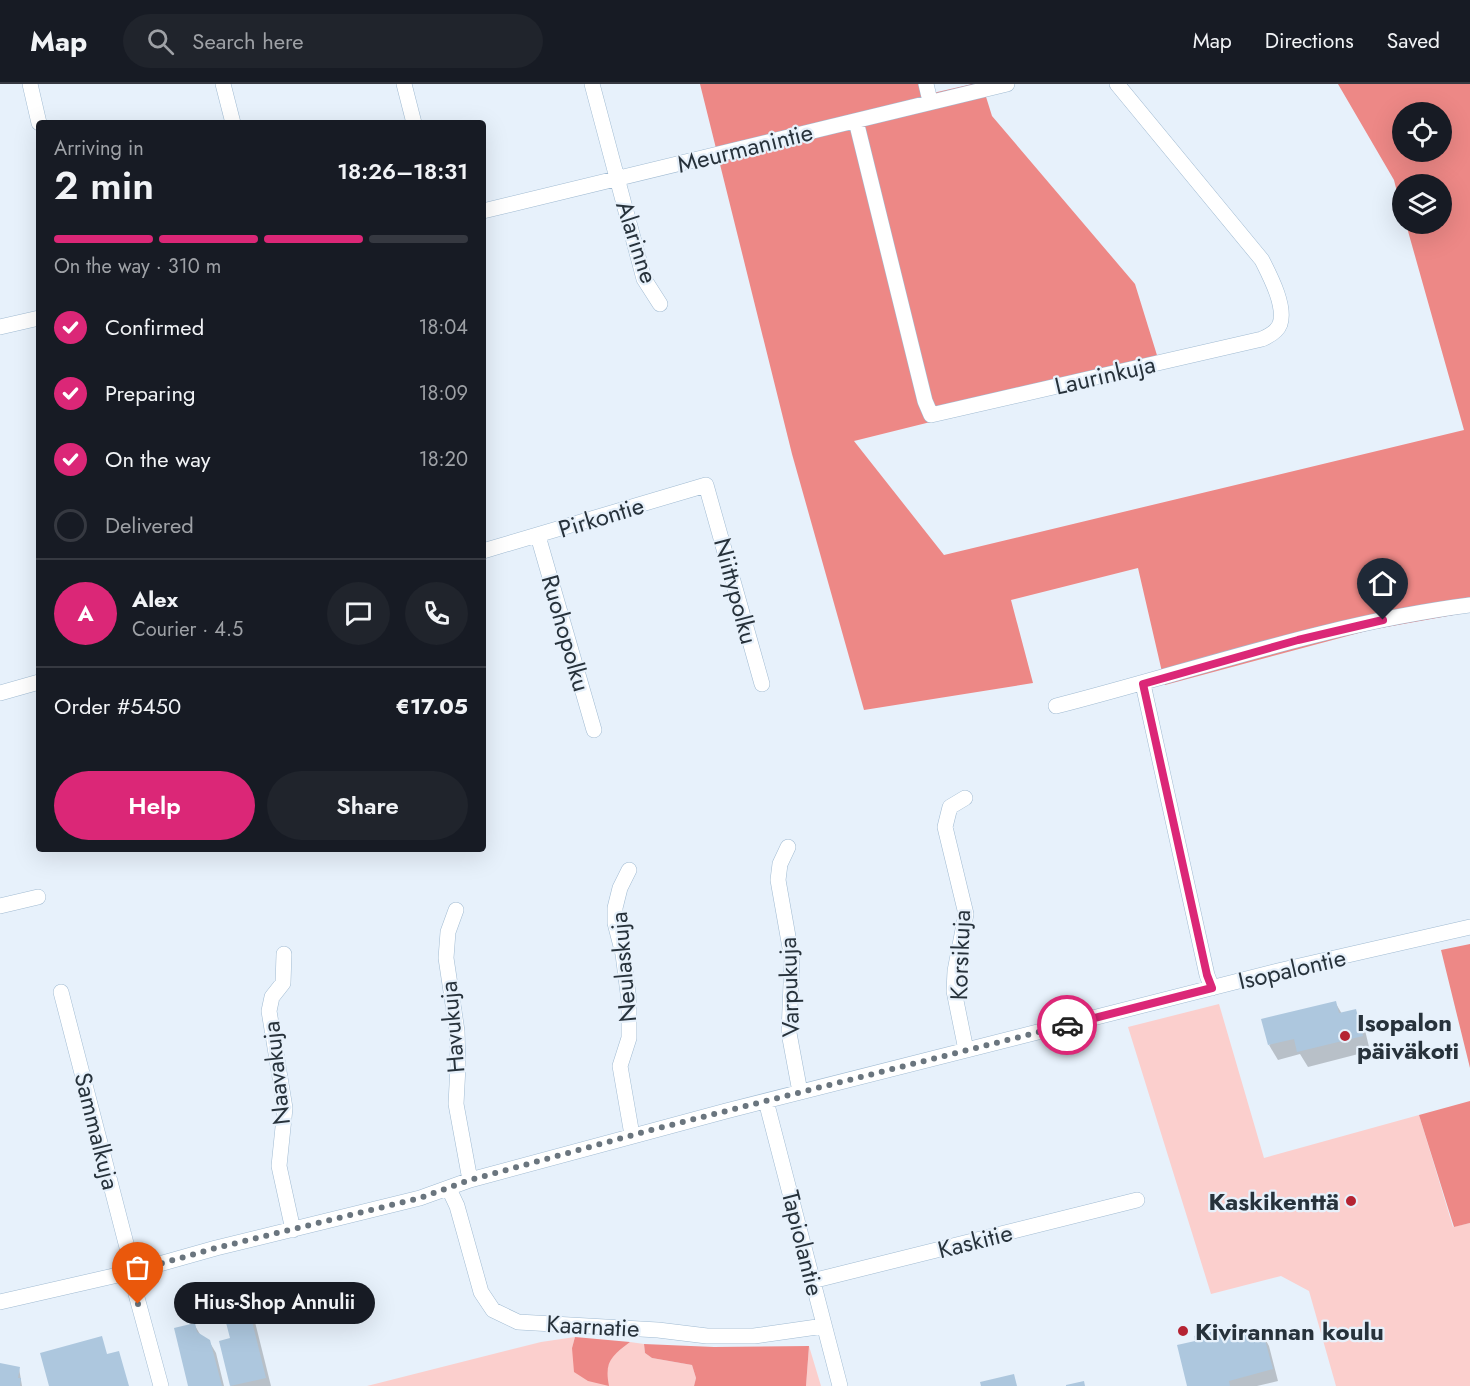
<!DOCTYPE html>
<html lang="en">
<head>
<meta charset="utf-8">
<style>
	body { margin:0; font-family:Jost,sans-serif; background:#20242c; color:#f1f3f6; height:100vh; display:flex; flex-direction:column; font-size:22px; white-space:nowrap }
	* { box-sizing:border-box; margin:0 }
	p { font-size:20px; color:#9ea1a6 }
	.icon { flex:none; width:33px; height:33px; fill:none; stroke:currentColor; stroke-width:2; stroke-linecap:round; stroke-linejoin:round }
	.map { position:relative; flex:1; overflow:hidden }
	.sheet { position:absolute; left:36px; top:36px; width:450px; height:732px; display:flex; flex-direction:column; background:#171b24; border-radius:6px; box-shadow:0 6px 24px #0002 }
	.sheet>* { flex:none }
	.fabs { position:absolute; left:1392px; top:18px; display:grid; gap:12px }
	.fabs a { display:grid; place-items:center; width:60px; height:60px; border-radius:50%; background:#171b24; box-shadow:0 6px 24px #0002; font-size:30px }
	.pin { position:absolute; display:grid; place-items:center; width:51px; height:51px; color:#fff; margin:-62px -26px; border-radius:50% 50% 50% 0; rotate:-45deg; box-shadow:0 0 6px #0007 }
	.pin .icon { rotate:45deg }
	.courier { position:absolute; display:grid; place-items:center; width:60px; height:60px; margin:-30px; border:4px solid #db2777; border-radius:50%; background:#fff; color:#222; box-shadow:0 2px 8px #0007 }
	.bubble { position:absolute; height:42px; border-radius:21px; background:#171b24; box-shadow:0 6px 24px #0002; font-size:20px; font-weight:600; line-height:42px; text-align:center }
	.summary em { font-style:normal; font-weight:600 }
	.summary div { display:flex; flex-direction:column-reverse }
	.summary { display:flex; align-items:center; justify-content:space-between; height:102px; padding:0 18px }
	h1 { font-size:39px; font-weight:600; line-height:45px }
	.bar { display:grid; grid-template-columns:repeat(4,1fr); gap:9px 6px; align-content:center; height:72px; padding:0 18px }
	.bar i { height:8px; border-radius:4px; background:#363941 }
	.bar .selected { background:#db2777 }
	.bar p { grid-column:span 4 }
	.line { display:flex; align-items:center; gap:15px; padding:0 18px; border-top:2px solid #363941 }
	.line div { flex:1 }
	.round { display:grid; place-items:center; flex:none; width:63px; height:63px; border-radius:32px; background:#20242c }
	ol { padding:0 18px; list-style:none }
	li { display:flex; align-items:center; gap:18px; height:66px }
	li p { margin-inline-start:auto }
	li .icon { padding:6px; border-radius:50%; background:#db2777; color:#fff; stroke-width:4 }
	li:last-child { color:#9ea1a6 }
	li i { width:33px; height:33px; border:3px solid #363941; border-radius:50% }
	.action { display:flex; gap:12px; margin-top:auto; padding:12px 18px }
	.action a { flex:1; height:69px; border-radius:36px; background:#db2777; color:#fff; font-size:24px; font-weight:600; line-height:69px; text-align:center }
	.action a+a { background:#20242c; color:#f1f3f6 }
	header { display:flex; align-items:center; gap:36px; box-sizing:border-box; height:84px; padding:0 30px; background:#171b24; border-bottom:2px solid #363941 }
	header strong { font-size:28px }
	nav { display:flex; gap:33px; margin-inline-start:auto; font-size:21px }
	.search { width:420px; height:54px; background:#20242c; display:flex; align-items:center; gap:15px; box-sizing:border-box; padding:0 21px; border-radius:33px; color:#9ea1a6; font-size:22px }
	.map>svg:first-child { display:block }
	.green { fill:#fbcfcd }
	.forest { fill:#ed8886; fill-rule:evenodd }
	.shadow { fill:#0003 }
	.building { fill:#adc7de }
	.lines { fill:none; stroke-linecap:round; stroke-linejoin:round }
	.minor-casing { stroke:#a1bbd2; stroke-width:16 }
	.minor { stroke:#fff; stroke-width:15 }
	.done { stroke:#6a757e; stroke-width:6; stroke-dasharray:0 10.8 }
	.route { stroke:#db2777; stroke-width:8 }
	.poi-dot { fill:#b52332; stroke:#e7f1fb; stroke-width:2 }
	.labels { text-anchor:middle; dominant-baseline:central; stroke-width:4.5; stroke-linejoin:round; paint-order:stroke }
	.street-label { font-size:24px; fill:#27323b; stroke:#e7f1fb }
	.poi-label { font-size:24px; font-weight:bold; fill:#27323b; stroke:#e7f1fb; text-anchor:start }
</style>
</head>
<body>
<header>
<strong>Map</strong>
<div class="search"><svg class="icon" aria-label="search" viewBox="0 0 24 24"><circle cx="10" cy="10" r="6"/><path d="M15 15l6 6"/></svg>Search here</div>
<nav><a>Map</a><a>Directions</a><a>Saved</a></nav>
</header>
<div class="map">
<svg width="1470" height="1302" viewBox="0 0 1470 1302">
	<rect width="100%" height="100%" fill="#e7f1fb"/>
	<path class="green" d="M 1219,920 L 1264,1074 L 1419,1031 L 1453,1143 L 1470,1139 L 1470,1302 L 1336,1302 L 1309,1207 L 1281,1192 L 1211,1210 L 1128,943 Z
		M 575,1253 L 572,1264 L 606,1288 L 611,1273 L 630,1258 L 644,1260 L 645,1269 L 652,1274 L 692,1281 L 696,1294 L 694,1302 L 367,1302 L 541,1258 Z
		M 809,1262 L 821,1302 L 806,1302 Z"/>
	<path class="forest" d="M 700,0 L 930,0 L 933,9 L 972,0 L 982,0 L 992,32 L 1135,200 L 1160,281 L 854,357 L 944,471 L 1464,346 L 1406,140 L 1442,140 L 1442,100 L 1402,100 L 1402,128 L 1394,96 L 1338,0 L 1470,0 L 1470,528 L 1370,546 L 1165,601 L 1138,484 L 1011,516 L 1033,599 L 864,626 L 792,370 ZM 1402,28 L 1442,28 L 1442,68 L 1402,68 Z
		M 1470,860 L 1470,984 L 1441,866 Z
		M 1470,1017 L 1470,1139 L 1454,1143 L 1419,1031 Z
		M 575,1253 L 630,1258 C 612,1272 604,1277 609,1302 L 588,1297 L 574,1288 L 572,1264 Z
		M 644,1260 L 714,1263 L 809,1262 L 806,1302 L 694,1302 L 696,1294 L 692,1281 L 652,1274 L 645,1269 Z"/>
	<path class="shadow" d="M 1335,918 L 1342,930 L 1355,927 L 1364,942 L 1370,967 L 1308,983 L 1300,970 L 1278,976 L 1269,961 Z
		M 249,1226 L 255,1238 L 271,1302 L 231,1302 L 220,1258 L 232,1255 Z
		M 194,1240 L 201,1252 L 209,1257 L 216,1269 L 224,1302 L 190,1302 Z
		M 1246,1245 L 1251,1254 L 1263,1251 L 1269,1262 L 1278,1297 L 1257,1302 L 1189,1302 L 1216,1252 Z
		M 0,1281 L 19,1284 L 22,1302 L 0,1302 Z"/>
	<path class="building" d="M 1336,917 L 1339,929 L 1356,925 L 1363,952 L 1297,968 L 1294,955 L 1268,961 L 1261,935 Z
		M 249,1225 L 266,1294 L 230,1302 L 219,1257 L 230,1254 L 224,1231 Z
		M 195,1239 L 197,1248 L 210,1256 L 222,1302 L 188,1302 L 174,1244 Z
		M 1247,1243 L 1250,1253 L 1263,1249 L 1273,1285 L 1229,1297 L 1230,1302 L 1187,1302 L 1177,1261 L 1195,1257 L 1194,1252 L 1215,1247 L 1216,1251 Z
		M 102,1252 L 107,1270 L 119,1267 L 129,1302 L 49,1302 L 40,1269 Z
		M 0,1279 L 20,1283 L 18,1294 L 21,1294 L 20,1302 L 0,1302 Z
		M 1014,1290 L 1017,1302 L 981,1302 L 980,1298 Z
		M 1084,1297 L 1085,1302 L 1066,1302 L 1066,1301 Z"/>
	<g class="lines">
		<defs>
			<path id="minor" d="M 30,0 L 39,39
				M 223,0 L 233,39
				M 404,0 L 414,39
				M 592,0 L 644,195 L 660,220
				M 926,0 L 930,17
				M 856,37 L 925,317 L 931,331 L 1262,255 C 1269,252 1277,248 1280,240 C 1286,222 1270,192 1262,176 L 1117,0
				M 483,127 L 1007,0
				M 0,243 L 39,234
				M 538,452 L 594,646
				M 483,467 L 706,401 L 762,600
				M 1143,600 L 1207,891 L 1212,904
				M 0,609 L 39,598
				M 1056,622 C 1193,587 1329,539 1470,521
				M 965,714 L 950,723 L 945,743 L 966,830 L 955,887 L 954,907 L 966,966
				M 788,763 L 780,780 L 778,796 L 792,875 L 789,949 L 800,1008
				M 629,786 L 620,804 L 615,824 L 615,839 L 623,870 L 629,917 L 629,954 L 620,982 L 632,1051
				M 0,822 L 38,813
				M 456,826 L 448,848 L 446,874 L 457,947 L 458,982 L 456,1020 L 470,1096
				M 284,870 L 283,899 L 272,913 L 269,927 L 285,1024 L 279,1082 L 293,1146
				M 61,908 L 129,1171 L 136,1210 L 161,1302
				M 766,1017 L 840,1302
				M 449,1105 L 457,1122 L 481,1208 L 493,1226 L 518,1238 L 658,1246 L 707,1252 L 754,1252 L 824,1242
				M 812,1197 L 1137,1116
				M 0,1218 L 131,1188 L 216,1164 L 420,1114 L 470,1096 L 726,1027 L 1282,886 L 1470,843"/>
		</defs>
		<use href="#minor" class="minor-casing"/>
		<use href="#minor" class="minor"/>
	</g>
	<g class="lines">
		<path class="done" d="M 138,1220 L 131,1188 L 216,1164 L 420,1114 L 470,1096 L 651,1046 L 1067,941"/>
		<path class="route" d="M 1067,941 L 1212,904 L 1207,891 L 1143,600 L 1298,556 L 1383,536"/>
	</g>
	<g class="poi-dot">
		<circle cx="1345" cy="952" r="6"/>
		<circle cx="1351" cy="1117" r="6"/>
		<circle cx="1183" cy="1247" r="6"/>
	</g>
	<g class="labels">
		<g class="street-label">
			<text transform="translate(745 64) rotate(-14)">Meurmanintie</text>
			<text transform="translate(637 158) rotate(72)">Alarinne</text>
			<text transform="translate(1105 291) rotate(-13)">Laurinkuja</text>
			<text transform="translate(601 433) rotate(-17)">Pirkontie</text>
			<text transform="translate(736 507) rotate(75)">Niittypolku</text>
			<text transform="translate(566 549) rotate(74)">Ruohopolku</text>
			<text transform="translate(960 871) rotate(-88)">Korsikuja</text>
			<text transform="translate(623 883) rotate(-95)">Neulaskuja</text>
			<text transform="translate(1292 885) rotate(-13)">Isopalontie</text>
			<text transform="translate(789 903) rotate(-92)">Varpukuja</text>
			<text transform="translate(452 943) rotate(-95)">Havukuja</text>
			<text transform="translate(276 989) rotate(-96)">Naavakuja</text>
			<text transform="translate(97 1047) rotate(76)">Sammalkuja</text>
			<text transform="translate(975 1157) rotate(-14)">Kaskitie</text>
			<text transform="translate(803 1159) rotate(76)">Tapiolantie</text>
			<text transform="translate(593 1242) rotate(3)">Kaarnatie</text>
		</g>
		<g class="poi-label">
			<text x="1357" y="938">Isopalon<tspan x="1357" dy="28">päiväkoti</tspan></text>
			<text x="1339" y="1117" text-anchor="end">Kaskikenttä</text>
			<text x="1195" y="1247">Kivirannan koulu</text>
		</g>
	</g>
</svg>
<div class="fabs">
<a><svg class="icon" aria-label="locate" viewBox="0 0 24 24"><circle cx="12" cy="12" r="6"/><path d="M12 2v4M12 18v4M2 12h4M18 12h4"/></svg></a>
<a><svg class="icon" aria-label="layers" viewBox="0 0 24 24"><path d="M12 4l9 5-9 5-9-5zM3 14l9 5 9-5"/></svg></a>
</div>
<div class="pin" style="left:138px;top:1220px;background:#ea580c"><svg class="icon" aria-label="bag" viewBox="0 0 24 24"><path d="M5 8h14l-1 12H6zM9 8a3 3 0 0 1 6 0"/></svg></div>
<div class="pin" style="left:1383px;top:536px;background:#1f2937"><svg class="icon" aria-label="home" viewBox="0 0 24 24"><path d="M3 11l9-7 9 7M6 9v11h12V9"/></svg></div>
<div class="courier" style="left:1067px;top:941px"><svg class="icon" aria-label="car" viewBox="0 0 24 24"><path d="M5 17H2v-5l4-1 3-4h7l3 4 3 1v5h-3M9 17h6M6 11h13"/><circle cx="7" cy="17" r="2"/><circle cx="17" cy="17" r="2"/></svg></div>
<div class="bubble" style="left:174px;top:1198px;width:201px">Hius-Shop Annulii</div>
<section class="sheet">
<div class="summary"><div><h1>2 min</h1><p>Arriving in</p></div><em>18:26–18:31</em></div>
<div class="bar"><i class="selected"></i><i class="selected"></i><i class="selected"></i><i></i><p>On the way · 310 m</p></div>
<ol>
<li><svg class="icon" aria-label="check" viewBox="0 0 24 24"><path d="M5 12l5 5 9-10"/></svg>Confirmed<p>18:04</p></li>
<li><svg class="icon" aria-label="check" viewBox="0 0 24 24"><path d="M5 12l5 5 9-10"/></svg>Preparing<p>18:09</p></li>
<li><svg class="icon" aria-label="check" viewBox="0 0 24 24"><path d="M5 12l5 5 9-10"/></svg>On the way<p>18:20</p></li>
<li><i></i>Delivered</li>
</ol>
<div class="line" style="height:108px"><b class="round" style="background:#db2777;color:#fff">A</b><div><b>Alex</b><p>Courier · 4.5</p></div><a class="round"><svg class="icon" aria-label="chat" viewBox="0 0 24 24"><path d="M4 5h16v11H9l-5 4z"/></svg></a><a class="round"><svg class="icon" aria-label="phone" viewBox="0 0 24 24"><path d="M5 4h4l2 5-3 2q2 4 5 5l2-3 5 2v4C11 20 4 13 5 4z"/></svg></a></div>
<div class="line" style="height:78px"><div>Order #5450</div><b>€17.05</b></div>
<div class="action"><a>Help</a><a>Share</a></div>
</section>
</div>
</body>
</html>
